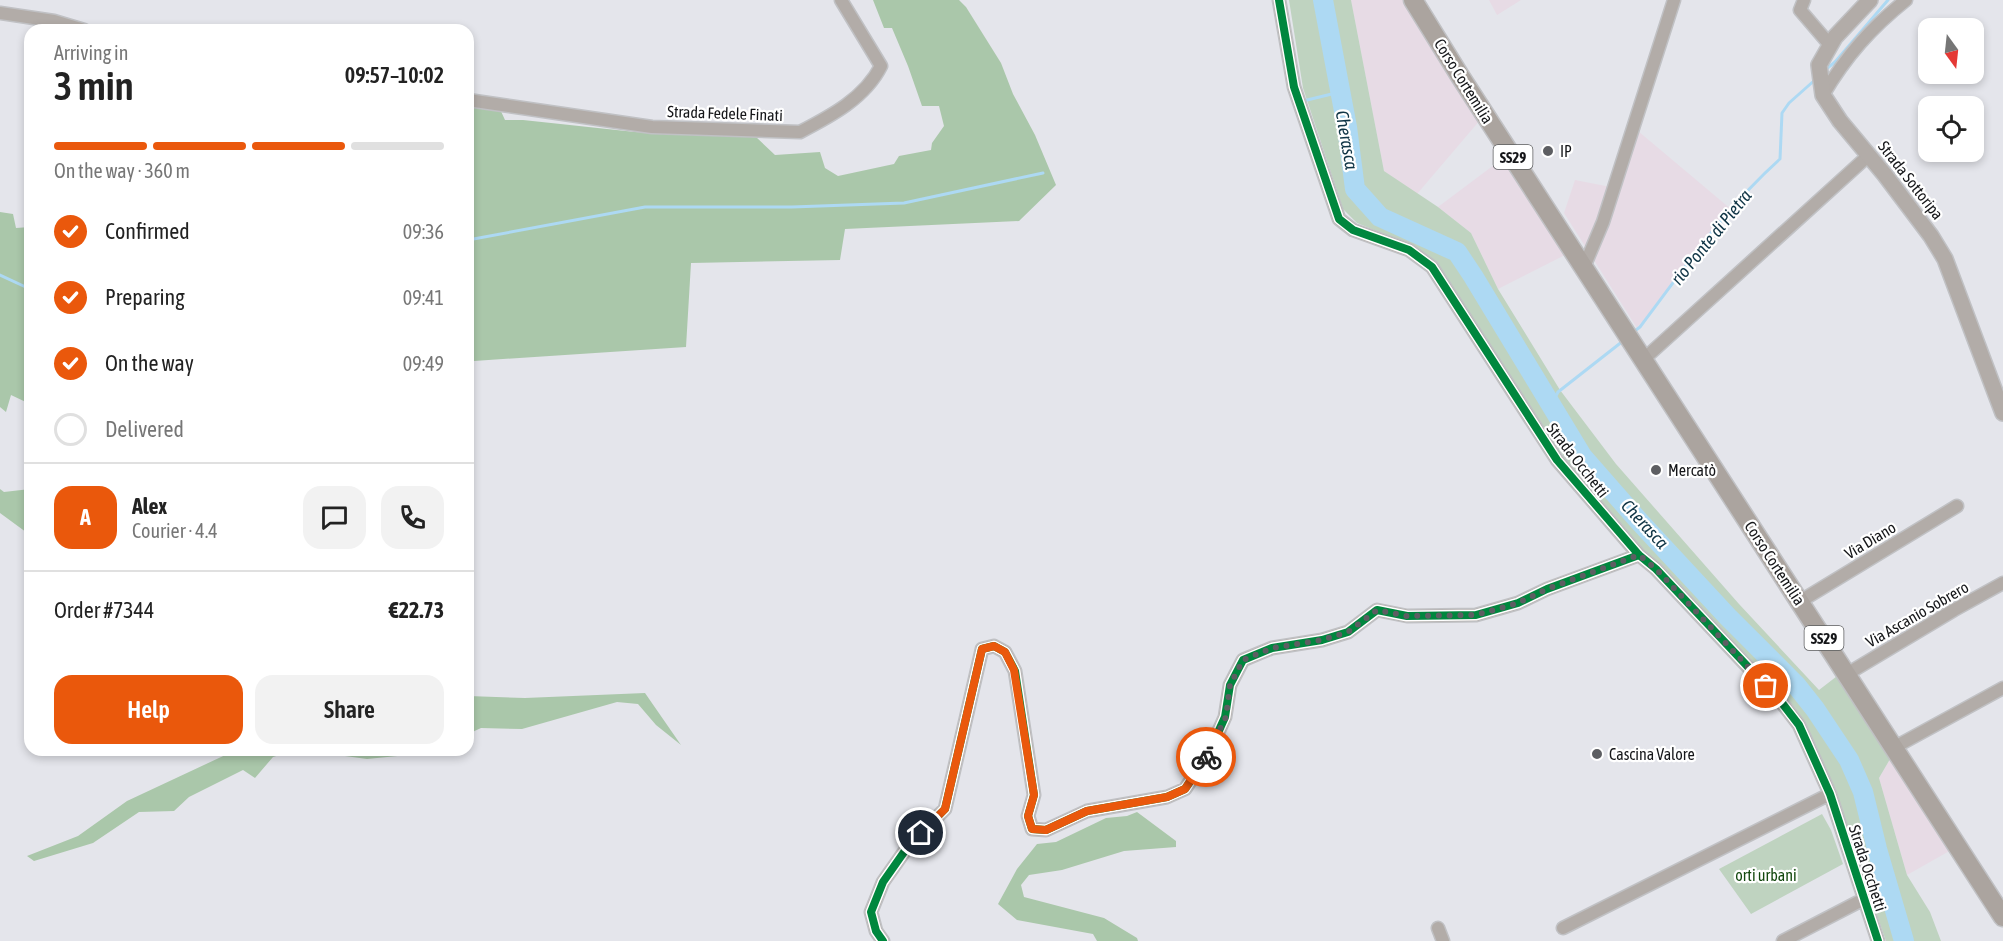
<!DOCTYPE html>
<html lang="en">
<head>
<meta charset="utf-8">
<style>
	body { margin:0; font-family:"Asap Condensed",sans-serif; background:#f2f2f2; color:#222; height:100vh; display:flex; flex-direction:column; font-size:22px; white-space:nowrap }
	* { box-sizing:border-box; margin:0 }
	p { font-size:20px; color:#767676 }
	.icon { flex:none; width:33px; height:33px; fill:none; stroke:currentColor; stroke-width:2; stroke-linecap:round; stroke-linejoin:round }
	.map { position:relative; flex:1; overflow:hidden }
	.details { position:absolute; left:24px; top:24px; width:450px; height:732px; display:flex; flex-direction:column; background:#fff; border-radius:18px; box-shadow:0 3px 9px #0003 }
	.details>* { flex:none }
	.needle { width:39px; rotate:165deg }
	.buttons { position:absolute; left:1918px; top:18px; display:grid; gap:12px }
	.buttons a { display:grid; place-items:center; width:66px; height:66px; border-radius:12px; background:#fff; box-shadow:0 3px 9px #0003; font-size:30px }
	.pin { position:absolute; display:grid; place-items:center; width:51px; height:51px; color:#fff; margin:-26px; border:3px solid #fff; border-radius:50%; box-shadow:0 2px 6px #0007 }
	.courier { position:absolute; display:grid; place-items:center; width:60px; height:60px; margin:-30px; border:4px solid #ea580c; border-radius:50%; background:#fff; color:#222; box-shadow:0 2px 8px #0007 }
	.head em { font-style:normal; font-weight:600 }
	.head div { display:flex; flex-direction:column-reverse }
	.head { display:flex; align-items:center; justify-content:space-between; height:102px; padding:0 30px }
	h1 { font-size:39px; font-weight:600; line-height:45px }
	.bar { display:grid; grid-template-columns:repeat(4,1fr); gap:9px 6px; align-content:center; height:72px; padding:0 30px }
	.bar i { height:8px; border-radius:4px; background:#e0e0e0 }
	.bar .selected { background:#ea580c }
	.bar p { grid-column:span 4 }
	.line { display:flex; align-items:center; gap:15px; padding:0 30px; border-top:2px solid #e0e0e0 }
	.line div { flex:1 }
	.round { display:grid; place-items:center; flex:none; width:63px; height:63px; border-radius:18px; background:#f2f2f2 }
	ol { padding:0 30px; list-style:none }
	li { display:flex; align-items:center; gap:18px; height:66px }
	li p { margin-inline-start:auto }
	li .icon { padding:6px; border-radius:50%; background:#ea580c; color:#fff; stroke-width:4 }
	li:last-child { color:#767676 }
	li i { width:33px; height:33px; border:3px solid #e0e0e0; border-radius:50% }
	.primary-button { display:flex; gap:12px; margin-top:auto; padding:12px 30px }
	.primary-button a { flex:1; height:69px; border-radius:18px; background:#ea580c; color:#fff; font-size:24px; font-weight:600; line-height:69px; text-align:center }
	.primary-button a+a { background:#f2f2f2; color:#222 }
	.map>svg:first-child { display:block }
	.industrial { fill:#e7dbe5 }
	.green { fill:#bfd3c0 }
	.forest { fill:#aac7aa }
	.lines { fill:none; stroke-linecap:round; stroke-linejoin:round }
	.stream { stroke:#add9f3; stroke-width:3 }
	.river { stroke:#add9f3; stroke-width:20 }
	.minor-casing { stroke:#c0c1c4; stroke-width:15 }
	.tertiary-casing { stroke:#c0c1c4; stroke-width:18 }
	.primary-casing { stroke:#c0c1c4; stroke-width:21 }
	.minor { stroke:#b2aca8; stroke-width:12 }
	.tertiary { stroke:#b2aca8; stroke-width:15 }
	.primary { stroke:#aba49f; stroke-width:18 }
	.cycleway-casing { stroke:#fff; stroke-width:11 }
	.cycleway { stroke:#00873e; stroke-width:8 }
	.done { stroke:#5d5e62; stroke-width:6; stroke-dasharray:0 10.8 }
	.route { stroke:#ea580c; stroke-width:8 }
	.poi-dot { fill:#5d5e62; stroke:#fff; stroke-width:2 }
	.labels { text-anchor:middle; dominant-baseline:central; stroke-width:4.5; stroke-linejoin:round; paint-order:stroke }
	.shield { fill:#fff; stroke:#5b5c5e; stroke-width:1.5 }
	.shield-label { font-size:15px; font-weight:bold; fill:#151619 }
	.street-label { font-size:16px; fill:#151619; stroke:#fff }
	.poi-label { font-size:16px; fill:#151619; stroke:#fff; text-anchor:start }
	.park-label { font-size:16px; fill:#13480e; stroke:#fff }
	.water-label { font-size:18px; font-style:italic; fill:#103546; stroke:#fff }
</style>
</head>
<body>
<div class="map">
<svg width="2003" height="941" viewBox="0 0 2003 941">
	<rect width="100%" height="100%" fill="#e4e5eb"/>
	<path class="industrial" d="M 1351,0 L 1404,0 L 1481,119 L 1417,194 L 1384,171 Z
		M 1489,0 L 1521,0 L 1497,15 Z
		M 1638,131 L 1732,210 L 1637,328 L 1564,213 L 1575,180 L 1621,189 Z
		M 1506,156 L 1565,255 L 1498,289 L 1471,233 L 1438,207 Z
		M 1893,754 L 1953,849 L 1907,875 L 1879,778 Z"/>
	<path class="green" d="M 1289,0 L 1351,0 L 1384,171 L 1438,207 L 1471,233 L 1498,289 L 1560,390 L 1616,464 L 1739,604 L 1819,690 L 1841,673 L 1893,754 L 1879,778 L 1907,875 L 1930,912 L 1941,941 L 1886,941 L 1832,785 L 1804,722 L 1792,705 L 1660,565 L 1649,557 L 1569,464 L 1435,266 L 1406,243 L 1357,223 L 1343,209 L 1303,88 Z
		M 1822,814 L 1831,830 L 1843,864 L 1751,914 L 1719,869 Z"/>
	<path class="forest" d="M 873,0 L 959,0 L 966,7 L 1001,63 L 1013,94 L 1035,135 L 1056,185 L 1019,221 L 845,229 L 840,260 L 691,263 L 686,347 L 474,361 L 473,450 L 468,450 L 468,103 L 499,107 L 505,120 L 523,120 L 635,132 L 756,137 L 775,155 L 820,152 L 825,168 L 838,176 L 894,164 L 899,156 L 931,150 L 932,143 L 944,126 L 939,106 L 922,106 L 908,66 L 892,28 L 884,28 Z
		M 0,212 L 13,214 L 16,228 L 30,227 L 30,404 L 11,395 L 6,412 L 0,407 Z
		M 0,489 L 4,492 L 30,489 L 30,535 L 0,513 Z
		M 645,693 L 681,745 L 656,725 L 638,704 L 617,702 L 522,729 L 481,728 L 468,734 L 468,696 L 525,698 Z
		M 236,750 L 296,750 L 273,757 L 255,778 L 243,770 L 189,797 L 174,811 L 139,812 L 93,843 L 34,861 L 27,856 L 78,836 L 127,801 Z
		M 301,750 L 434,750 L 428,753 L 367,759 Z
		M 1137,812 L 1176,841 L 1176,847 L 1124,851 L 1062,870 L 1029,875 L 1021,885 L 1024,897 L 1104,918 L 1137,938 L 1138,941 L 1097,941 L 1093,934 L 1017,920 L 998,904 L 1017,869 L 1037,844 L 1056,842 L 1106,818 L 1127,816 Z"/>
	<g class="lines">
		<path class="stream" d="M 1825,70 L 1835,62 L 1888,0
			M 1303,101 L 1340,92
			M 468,240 L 645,207 L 792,207 L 904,203 L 1043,173
			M 0,275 L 30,289
			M 1632,333 L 1640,327 C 1684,269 1725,208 1780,159 L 1782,113 L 1789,103 L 1816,79
			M 1551,405 L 1558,392 L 1623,341"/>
		<path class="river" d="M 1323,0 L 1347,127 L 1355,189 L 1380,217 L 1457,252 L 1473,276 L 1582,456 L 1638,520 L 1728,617 L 1796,685 L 1815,709 L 1849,760 L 1863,792 L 1877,849 L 1904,941"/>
		<defs>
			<path id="minor" d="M 1279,0 L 1294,87 L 1339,219 L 1353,230 L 1409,250 L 1432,267 L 1557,460 L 1639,555 L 1656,569 L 1782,703 L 1799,725 L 1830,794 L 1878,941
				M 1804,0 L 1800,10 L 1830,45
				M 0,13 L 54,21 L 84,30
				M 1823,95 C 1846,56 1871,28 1906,0
				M 468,100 L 652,127 L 800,132 C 831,116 865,98 881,66 L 841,0
				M 1584,267 L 1603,222 L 1674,0
				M 1644,359 L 1869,155
				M 1799,602 L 1957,506
				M 1847,674 L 1954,610 L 2003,583
				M 1895,747 L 2003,688
				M 1438,928 L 1443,941
				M 1563,928 L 1830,794
				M 883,941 L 876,931 L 871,912 L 883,882 L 909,845 L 945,809 L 982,649 L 994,646 L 1005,652 L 1015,671 L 1034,795 L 1028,816 L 1032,829 L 1046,830 L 1087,811 L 1167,797 L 1185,789 L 1208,755 L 1225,717 L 1230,685 L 1243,660 L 1272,648 L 1322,640 L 1348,632 L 1377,610 L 1407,616 L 1476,615 L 1518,603 L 1547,589 L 1639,555
				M 1783,941 L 1864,899"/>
			<path id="tertiary" d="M 1870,0 L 1835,37 L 1819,65 L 1823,95 L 1840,121 L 1885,175 L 1931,236 L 1945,259 L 2003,413"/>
			<path id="primary" d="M 1413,0 L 1460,76 L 2003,917"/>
		</defs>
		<use href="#minor" class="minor-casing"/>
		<use href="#tertiary" class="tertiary-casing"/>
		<use href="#primary" class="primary-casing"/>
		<use href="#minor" class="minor"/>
		<use href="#tertiary" class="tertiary"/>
		<use href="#primary" class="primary"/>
		<defs>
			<path id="cycleway" d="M 1279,0 L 1294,87 L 1339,219 L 1353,230 L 1409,250 L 1432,267 L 1557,460 L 1639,555 L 1656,569 L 1782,703 L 1799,725 L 1830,794 L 1878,941
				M 883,941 L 876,931 L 871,912 L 883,882 L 909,845 L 945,809 L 982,649 L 994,646 L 1005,652 L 1015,671 L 1034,795 L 1028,816 L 1032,829 L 1046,830 L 1087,811 L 1167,797 L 1185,789 L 1208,755 L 1225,717 L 1230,685 L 1243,660 L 1272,648 L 1322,640 L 1348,632 L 1377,610 L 1407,616 L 1476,615 L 1518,603 L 1547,589 L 1639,555"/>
		</defs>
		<use href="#cycleway" class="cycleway-casing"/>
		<use href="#cycleway" class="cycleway"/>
	</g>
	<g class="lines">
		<path class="done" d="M 1206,757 L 1226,717 L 1230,685 L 1243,660 L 1272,648 L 1322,640 L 1348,632 L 1377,610 L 1407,616 L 1476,615 L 1518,603 L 1547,589 L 1639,555 L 1656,569 L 1766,686"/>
		<path class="route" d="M 921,833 L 945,809 L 982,649 L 994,646 L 1005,652 L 1014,670 L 1034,795 L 1028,816 L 1032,829 L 1046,830 L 1087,811 L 1167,797 L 1185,789 L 1206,757"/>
	</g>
	<g class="poi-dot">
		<circle cx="1548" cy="151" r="6"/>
		<circle cx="1656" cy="470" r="6"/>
		<circle cx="1597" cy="754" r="6"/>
	</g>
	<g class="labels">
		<g class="shield">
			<rect x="1493.5" y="145" width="39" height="24" rx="4.5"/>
			<rect x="1804.5" y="626" width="39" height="24" rx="4.5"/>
		</g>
		<g class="shield-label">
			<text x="1513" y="157">SS29</text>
			<text x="1824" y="638">SS29</text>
		</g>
		<g class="street-label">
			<text transform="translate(1464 81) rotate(58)">Corso Cortemilia</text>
			<text transform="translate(725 113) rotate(2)">Strada Fedele Finati</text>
			<text transform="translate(1911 180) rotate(52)">Strada Sottoripa</text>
			<text transform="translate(1578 460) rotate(52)">Strada Occhetti</text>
			<text transform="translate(1870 540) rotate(-31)">Via Diano</text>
			<text transform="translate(1775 563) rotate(57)">Corso Cortemilia</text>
			<text transform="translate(1917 614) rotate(-30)">Via Ascanio Sobrero</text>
			<text transform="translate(1868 868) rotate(72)">Strada Occhetti</text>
		</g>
		<g class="poi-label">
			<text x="1560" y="151">IP</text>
			<text x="1668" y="470">Mercatò</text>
			<text x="1609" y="754">Cascina Valore</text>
		</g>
		<g class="park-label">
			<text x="1766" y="875">orti urbani</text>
		</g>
		<g class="water-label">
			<text transform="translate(1347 140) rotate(80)">Cherasca</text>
			<text transform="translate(1711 237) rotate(-51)">rio Ponte di Pietra</text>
			<text transform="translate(1645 524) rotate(47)">Cherasca</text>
		</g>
	</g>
</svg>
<div class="buttons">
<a><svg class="needle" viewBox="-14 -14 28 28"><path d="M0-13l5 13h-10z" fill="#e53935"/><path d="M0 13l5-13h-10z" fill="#767676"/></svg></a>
<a><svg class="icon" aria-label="locate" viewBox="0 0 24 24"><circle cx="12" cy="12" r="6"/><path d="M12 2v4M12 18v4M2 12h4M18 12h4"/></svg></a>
</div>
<div class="pin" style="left:1766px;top:686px;background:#ea580c"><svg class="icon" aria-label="bag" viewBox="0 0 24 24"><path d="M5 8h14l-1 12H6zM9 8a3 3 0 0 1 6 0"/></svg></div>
<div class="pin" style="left:921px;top:833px;background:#1f2937"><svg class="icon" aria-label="home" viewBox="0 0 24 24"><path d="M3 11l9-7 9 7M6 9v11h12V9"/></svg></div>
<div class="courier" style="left:1206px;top:757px"><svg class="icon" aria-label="bike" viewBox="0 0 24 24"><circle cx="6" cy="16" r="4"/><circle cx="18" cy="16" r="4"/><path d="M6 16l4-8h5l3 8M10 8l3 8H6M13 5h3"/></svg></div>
<section class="details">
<div class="head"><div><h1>3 min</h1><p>Arriving in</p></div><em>09:57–10:02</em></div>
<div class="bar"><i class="selected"></i><i class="selected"></i><i class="selected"></i><i></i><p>On the way · 360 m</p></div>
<ol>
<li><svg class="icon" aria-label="check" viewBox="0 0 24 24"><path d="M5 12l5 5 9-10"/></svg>Confirmed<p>09:36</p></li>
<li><svg class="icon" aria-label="check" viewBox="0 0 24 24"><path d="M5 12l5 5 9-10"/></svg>Preparing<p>09:41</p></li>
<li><svg class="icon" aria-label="check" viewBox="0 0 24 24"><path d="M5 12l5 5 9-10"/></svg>On the way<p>09:49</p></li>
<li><i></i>Delivered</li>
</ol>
<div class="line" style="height:108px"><b class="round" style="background:#ea580c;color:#fff">A</b><div><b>Alex</b><p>Courier · 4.4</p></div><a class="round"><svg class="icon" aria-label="chat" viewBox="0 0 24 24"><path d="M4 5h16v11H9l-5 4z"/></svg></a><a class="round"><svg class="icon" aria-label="phone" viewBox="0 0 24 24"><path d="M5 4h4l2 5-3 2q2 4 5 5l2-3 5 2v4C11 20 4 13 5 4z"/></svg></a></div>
<div class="line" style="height:78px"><div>Order #7344</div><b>€22.73</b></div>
<div class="primary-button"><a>Help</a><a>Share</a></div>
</section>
</div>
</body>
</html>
